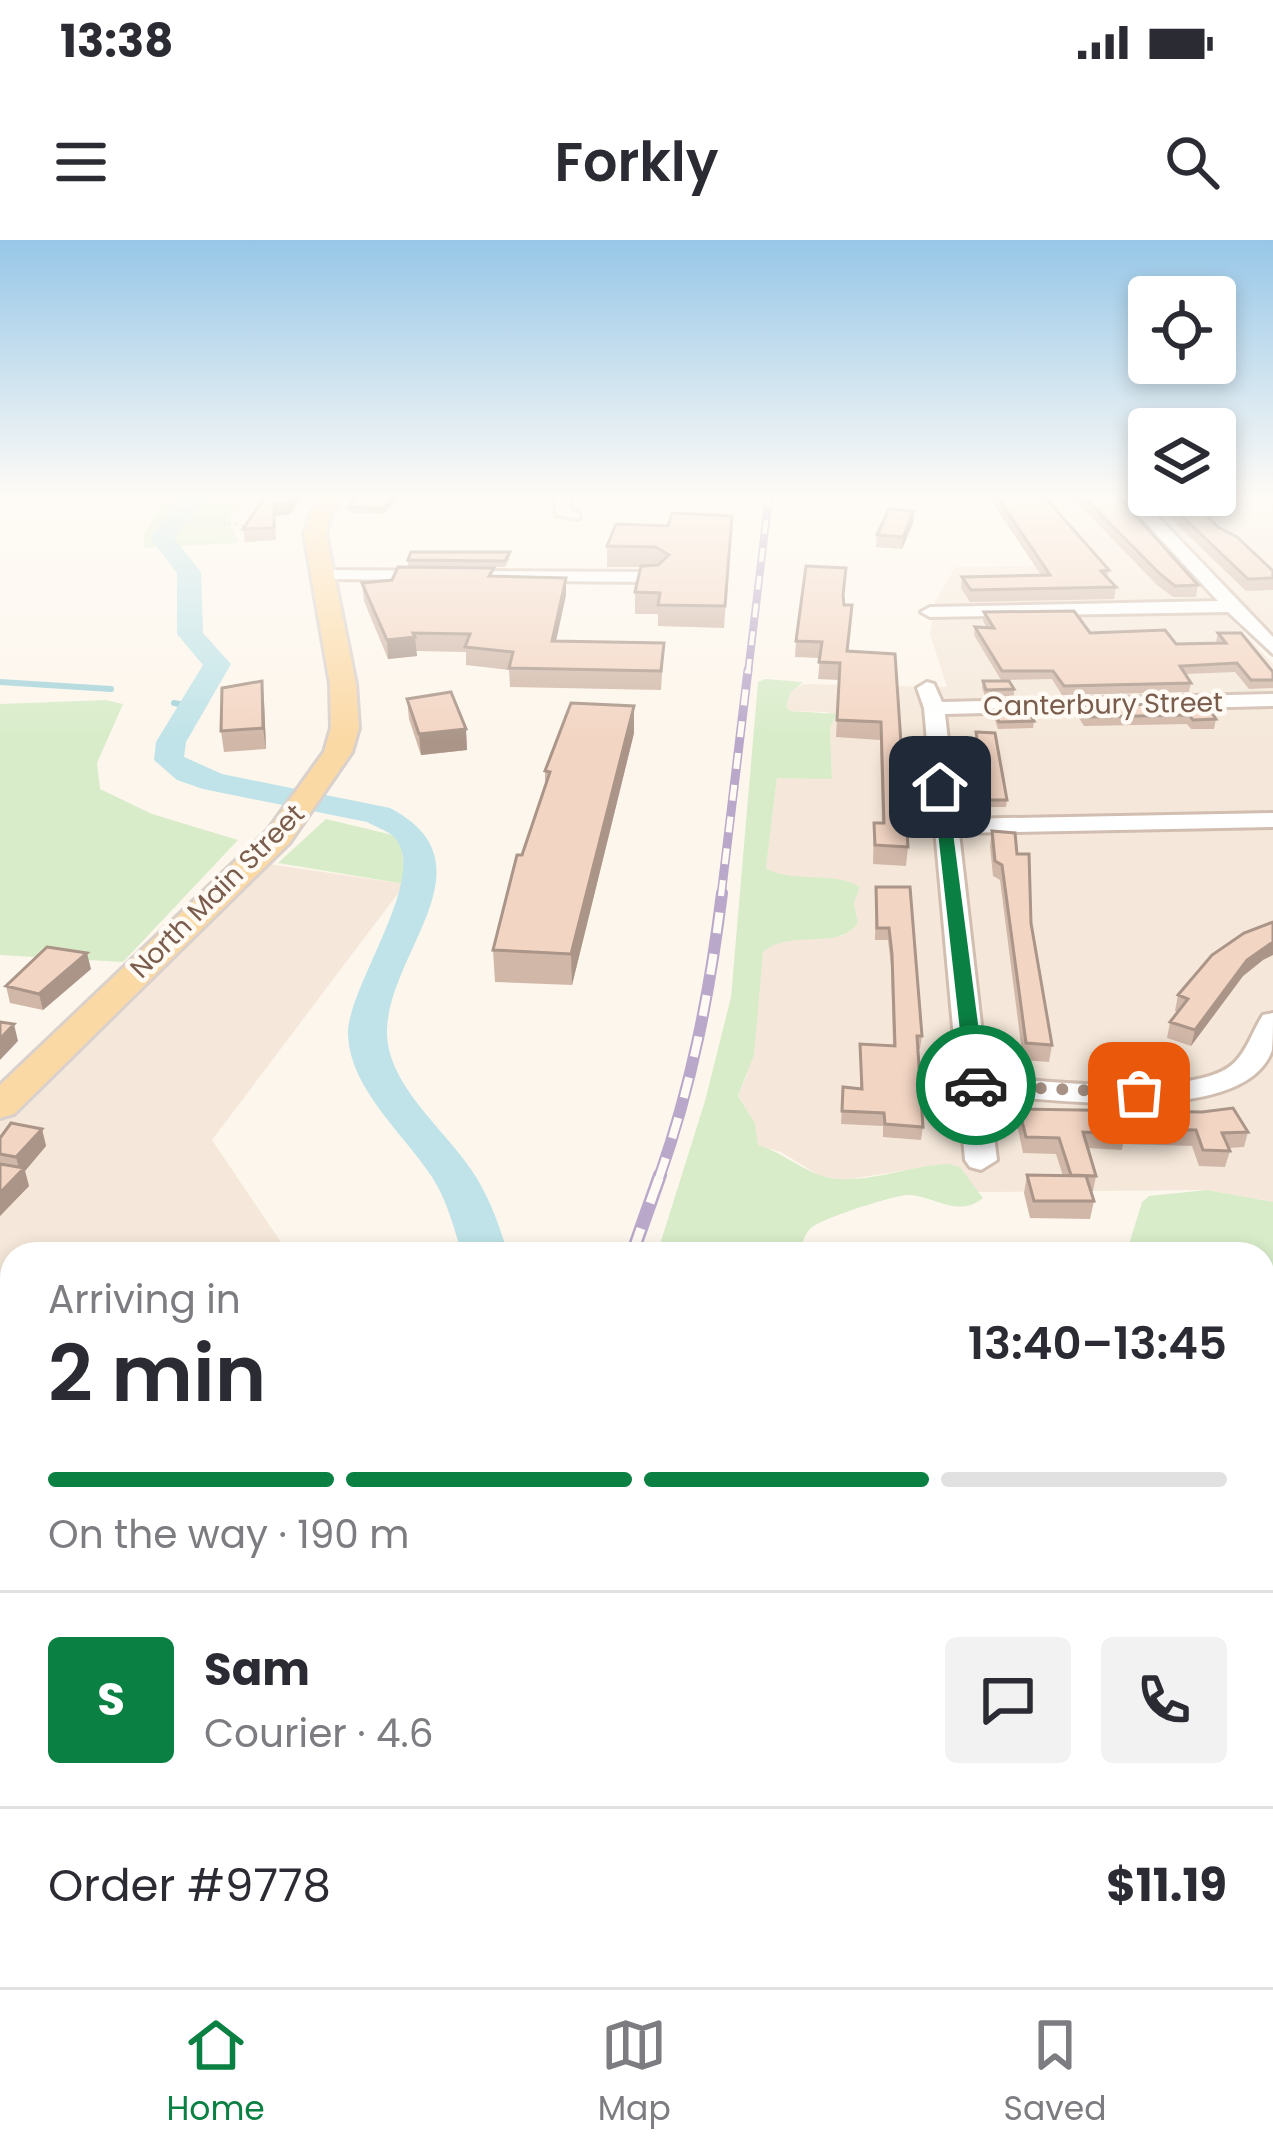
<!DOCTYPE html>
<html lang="en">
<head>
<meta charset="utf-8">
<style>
	body { margin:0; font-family:Poppins,sans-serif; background:#f2f2f3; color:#2b2b33; height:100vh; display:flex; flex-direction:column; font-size:45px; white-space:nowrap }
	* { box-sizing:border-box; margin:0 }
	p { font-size:39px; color:#7c7c81 }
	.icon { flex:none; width:66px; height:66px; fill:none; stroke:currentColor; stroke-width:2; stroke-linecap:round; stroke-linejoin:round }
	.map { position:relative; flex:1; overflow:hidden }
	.sheet { position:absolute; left:0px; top:1002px; width:1275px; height:747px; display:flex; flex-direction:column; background:#fff; border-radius:36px 36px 0 0; box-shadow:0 6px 18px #0003 }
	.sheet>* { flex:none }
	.buttons { position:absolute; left:1128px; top:36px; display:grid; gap:24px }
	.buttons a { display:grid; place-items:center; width:108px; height:108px; border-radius:12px; background:#fff; box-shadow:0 6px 18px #0003; font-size:60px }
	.pin { position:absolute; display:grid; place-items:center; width:102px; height:102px; color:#fff; margin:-51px; border-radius:24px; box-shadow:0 6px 18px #0006 }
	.courier { position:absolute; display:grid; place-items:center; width:120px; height:120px; margin:-60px; border:9px solid #0b8043; border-radius:50%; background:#fff; color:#222; box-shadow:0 3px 15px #0007 }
	.summary em { font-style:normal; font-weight:600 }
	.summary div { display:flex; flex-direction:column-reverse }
	.summary { display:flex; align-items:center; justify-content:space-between; height:204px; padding:0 48px }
	h1 { font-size:78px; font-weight:600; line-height:90px }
	.bar { display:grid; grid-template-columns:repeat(4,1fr); gap:18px 12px; align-content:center; height:144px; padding:0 48px }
	.bar i { height:15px; border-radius:9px; background:#e1e1e2 }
	.bar .on { background:#0b8043 }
	.bar p { grid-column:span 4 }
	.line { display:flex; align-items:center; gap:30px; padding:0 48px; border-top:3px solid #e1e1e2 }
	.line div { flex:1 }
	.round { display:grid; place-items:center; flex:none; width:126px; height:126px; border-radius:12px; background:#f2f2f3 }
	.status { display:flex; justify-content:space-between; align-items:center; height:84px; padding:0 60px; background:#fff; direction:ltr }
	.status svg { height:33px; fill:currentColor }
	header { display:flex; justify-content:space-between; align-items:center; height:156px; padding:0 48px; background:#fff; font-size:54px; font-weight:600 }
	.tab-bar { display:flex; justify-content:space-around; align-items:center; height:168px; border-top:3px solid #e1e1e2; background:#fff; font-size:33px; color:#7c7c81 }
	.tab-bar a { display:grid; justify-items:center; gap:6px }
	.tab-bar .on { color:#0b8043 }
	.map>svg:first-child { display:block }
	.residential { fill:#f5e8da }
	.green { fill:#d8ecc9 }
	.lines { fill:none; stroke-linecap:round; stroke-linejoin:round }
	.stream { stroke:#a5d3da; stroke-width:6 }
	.river { fill:#bfe3e8; fill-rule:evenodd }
	.minor-casing { stroke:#d1beb0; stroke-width:6 }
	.major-casing { stroke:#dad1cd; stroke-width:6 }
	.path-far1 { stroke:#d9b8a5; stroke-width:3; stroke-dasharray:1.5 4.5; stroke-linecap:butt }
	.path { stroke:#d9b8a5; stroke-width:6; stroke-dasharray:3 10; stroke-linecap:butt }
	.minor { fill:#fff; fill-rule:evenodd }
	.major { fill:#fbd9a5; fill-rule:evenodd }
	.rail-far4-casing { stroke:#b9a8c9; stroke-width:8 }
	.rail-far3-casing { stroke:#b9a8c9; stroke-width:9 }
	.rail-far2-casing { stroke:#b9a8c9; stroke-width:12 }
	.rail-far1-casing { stroke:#b9a8c9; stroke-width:14 }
	.rail-casing { stroke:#b9a8c9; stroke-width:15 }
	.rail-far4 { stroke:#fffaf3; stroke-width:4.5; stroke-dasharray:14; stroke-linecap:butt }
	.rail-far3 { stroke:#fffaf3; stroke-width:6; stroke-dasharray:16; stroke-linecap:butt }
	.rail-far2 { stroke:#fffaf3; stroke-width:8; stroke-dasharray:21; stroke-linecap:butt }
	.rail-far1 { stroke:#fffaf3; stroke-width:9; stroke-dasharray:27; stroke-linecap:butt }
	.rail { stroke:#fffaf3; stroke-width:10; stroke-dasharray:33; stroke-linecap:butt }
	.wall { fill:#d1b7a8 }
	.shaded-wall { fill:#aa9588 }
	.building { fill:#f3d5c3; stroke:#aa9588; stroke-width:3 }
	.route { fill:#0b8043 }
	.done { stroke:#a89285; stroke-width:12; stroke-dasharray:0 21.6 }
	.labels { text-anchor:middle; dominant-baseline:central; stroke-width:9; stroke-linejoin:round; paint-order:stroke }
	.far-street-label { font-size:27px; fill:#7a5c4d; stroke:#fffaf3 }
</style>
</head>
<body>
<div class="status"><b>13:38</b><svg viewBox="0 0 49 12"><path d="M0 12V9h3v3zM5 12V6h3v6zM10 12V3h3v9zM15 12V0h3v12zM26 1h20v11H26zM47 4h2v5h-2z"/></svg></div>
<header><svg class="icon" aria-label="menu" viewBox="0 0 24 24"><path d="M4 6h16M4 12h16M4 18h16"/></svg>Forkly<svg class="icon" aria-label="search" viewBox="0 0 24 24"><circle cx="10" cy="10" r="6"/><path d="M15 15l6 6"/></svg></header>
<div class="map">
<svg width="1273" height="1747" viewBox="0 0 1273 1747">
	<rect width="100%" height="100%" fill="#fdf6ec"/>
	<path class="residential" d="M 1137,255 L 1273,255 L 1273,396 Z
		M 1116,256 L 1273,424 L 1273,962 L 1207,950 L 977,952 L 936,925 L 845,940 L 820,936 L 781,912 L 757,905 L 755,883 L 738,856 L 747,835 L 763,712 L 774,703 L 802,697 L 842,696 L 858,683 L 854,663 L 860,647 L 846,641 L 779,635 L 766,628 L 777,538 L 832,538 L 830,486 L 837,478 L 827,472 L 790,471 L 786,466 L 791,451 L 803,444 L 947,447 L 930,394 L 935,362 L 955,327 L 1086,325 L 1033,258 Z
		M 262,623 L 405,644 L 212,900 L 289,1014 L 12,1014 L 12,1737 L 239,1737 L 235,1747 L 0,1747 L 0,880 Z"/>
	<path class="green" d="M 167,255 L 248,255 L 229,279 L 238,303 L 145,308 L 143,297 Z
		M 765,439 L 803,442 L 791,452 L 786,466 L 790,471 L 838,474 L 830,487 L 832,539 L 777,538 L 766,628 C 792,644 832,630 860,647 L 854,663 L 858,683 C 837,712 790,688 763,712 L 754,815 L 738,856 L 755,883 L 758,905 C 782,912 802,931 826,937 C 864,946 909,925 948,924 L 960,927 L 983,958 C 959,978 935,957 911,955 C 898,953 820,979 811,988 C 803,996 802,1004 802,1014 L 657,1014 L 705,861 L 731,757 L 758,442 Z
		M 106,460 L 123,464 L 97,523 L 100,549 L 152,574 L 238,600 L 123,722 L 0,715 L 0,464 Z
		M 326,579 L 401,597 L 405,644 L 278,623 Z
		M 1207,950 L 1273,962 L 1273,1211 L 1263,1198 L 1263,1014 L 1126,1014 L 1142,962 L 1149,956 Z
		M 1263,1545 L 1273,1555 L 1273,1747 L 366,1747 L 370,1737 L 1263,1737 Z"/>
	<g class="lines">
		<path class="stream" d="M 0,442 L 111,449
			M 174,463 L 194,467"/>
		<path class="river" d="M 185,255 L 207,255 L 174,298 L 201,332 L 203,393 L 231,424 L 186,502 L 184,517 L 222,534 L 390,568 C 495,623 390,710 387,789 C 385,846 449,892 476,937 C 491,961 500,988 508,1014 L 462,1014 C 454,988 447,960 432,937 C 404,894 350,849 348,795 C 346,747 434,632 392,595 C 385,590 374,586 367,582 L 203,549 L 177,540 L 154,520 L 156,502 L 203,425 L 177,394 L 177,333 L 150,298 Z
			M 1263,1704 L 1273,1708 L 1273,1747 L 1226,1747 L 1222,1737 L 1263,1737 Z"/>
		<defs>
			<path id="minor" d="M 555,255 L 571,255 L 570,270 L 579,273 L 579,279 L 556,275 Z
				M 1120,255 L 1137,255 L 1273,397 L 1273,414 L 1228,372 L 930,377 L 921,372 L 930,367 L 1218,361 Z
				M 316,330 L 656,332 L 665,337 L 656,342 L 322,339 L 316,338 Z
				M 927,442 L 934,444 L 942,462 L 1273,454 L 1273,466 L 945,474 L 957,579 L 1273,573 L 1273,587 L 959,593 L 987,837 C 1041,840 1196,860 1234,823 C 1247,811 1253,790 1263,775 L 1273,773 C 1273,784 1273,799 1272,810 C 1246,887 1053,859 989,855 L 997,920 L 981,930 L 970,927 L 965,920 L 924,468 L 917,448 Z
				M 0,1423 L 12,1427 L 12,1465 L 0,1461 Z
				M 12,1592 L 12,1652 L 0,1657 L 0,1597 Z"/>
			<path id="major" d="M 324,255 L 344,255 L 331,273 L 326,294 L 356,444 L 359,488 L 352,512 L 290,602 L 14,874 L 0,878 L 0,845 L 268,590 L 324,512 L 331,488 L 330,444 L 304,294 L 311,273 Z"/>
		</defs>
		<use href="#minor" class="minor-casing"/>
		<use href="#major" class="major-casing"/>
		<path class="path-far1" d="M 225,255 L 221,282 L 247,286"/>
		<path class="path" d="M 1263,1657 L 1273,1660
			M 1091,1737 L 1100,1747"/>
		<use href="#minor" class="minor"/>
		<use href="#major" class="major"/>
		<defs>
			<path id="rail-far4" d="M 748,433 L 769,255"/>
			<path id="rail-far3" d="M 721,656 L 748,430"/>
			<path id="rail-far2" d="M 659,938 C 692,844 710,751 722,653"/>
			<path id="rail-far1" d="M 632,1014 L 660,935"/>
			<path id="rail" d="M 342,1747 L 346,1737"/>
		</defs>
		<use href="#rail-far4" class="rail-far4-casing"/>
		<use href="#rail-far3" class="rail-far3-casing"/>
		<use href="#rail-far2" class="rail-far2-casing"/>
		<use href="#rail-far1" class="rail-far1-casing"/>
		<use href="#rail" class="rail-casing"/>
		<use href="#rail-far4" class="rail-far4"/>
		<use href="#rail-far3" class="rail-far3"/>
		<use href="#rail-far2" class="rail-far2"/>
		<use href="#rail-far1" class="rail-far1"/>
		<use href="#rail" class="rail"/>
	</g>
	<path class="wall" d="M 266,255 L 305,255 L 290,274 L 275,276 L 276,300 L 245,302 L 243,289 Z
		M 357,255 L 400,255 L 384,274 L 349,273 L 348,267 Z
		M 993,255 L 1050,255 L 1046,259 L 1109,330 L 1107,337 L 1116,347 L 1114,359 L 970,362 L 961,348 L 962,337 L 1041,335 L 992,262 Z
		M 1070,255 L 1117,255 L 1198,345 L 1196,357 L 1173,357 L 1157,345 Z
		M 1147,255 L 1187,255 L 1218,287 L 1273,331 L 1273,350 L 1246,351 L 1162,270 L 1164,259 L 1151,259 Z
		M 732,276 L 724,388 L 658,386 L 658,374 L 635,374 L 635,352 L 640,327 L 607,327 L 607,306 L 668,286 Z
		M 913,283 L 902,309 L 876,307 L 877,295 Z
		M 510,318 L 505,327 L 408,326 L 408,320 Z
		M 494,336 L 566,338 L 566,355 L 556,401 L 664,403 L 661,450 L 510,447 L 509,430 L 466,425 L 466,412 L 416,411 L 417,416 L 388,419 L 364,361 L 362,343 Z
		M 843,357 L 847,411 L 895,414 L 908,607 L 906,626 L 873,624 L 874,583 L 882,583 L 880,500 L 836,497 L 839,440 L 818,439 L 820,418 L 795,417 L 796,401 Z
		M 984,372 L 1090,393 L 1176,404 L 1218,404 L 1216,402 L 1218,393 L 1273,432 L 1273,448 L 1249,449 L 1235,432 L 1185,434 L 1191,443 L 1189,452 L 1062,455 L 1052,439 L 1001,440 L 974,395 L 975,387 L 987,388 L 983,381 Z
		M 262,441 L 264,461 L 266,509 L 224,512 L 221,491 Z
		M 983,441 L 1014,449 L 1014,456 L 985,456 L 982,448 Z
		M 407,459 L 466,489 L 467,510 L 421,515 L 409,479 Z
		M 1205,463 L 1216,479 L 1214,489 L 1191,489 L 1187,484 L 1084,486 L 1077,475 L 1078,466 Z
		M 994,470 L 1034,481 L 1033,488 L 998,489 L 994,477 Z
		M 976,492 L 1007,560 L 1006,567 L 988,567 L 983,558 L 975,499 Z
		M 634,493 L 572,745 L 495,742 L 493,710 L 545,546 L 545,531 Z
		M 992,591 L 1017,614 L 1052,805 L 1049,822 L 1023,820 L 1000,640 L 993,636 L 990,606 Z
		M 876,647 L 922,796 L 920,809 L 918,809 L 923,887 L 921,900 L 883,897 L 883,886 L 841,884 L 843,847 L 860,849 L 860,804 L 893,806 L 891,726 L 888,700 L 875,700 Z
		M 1263,720 L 1243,736 L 1191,806 L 1167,798 L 1170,782 L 1178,772 L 1175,771 L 1178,755 Z
		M 91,729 L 43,770 L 10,763 L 6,746 Z
		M 1019,869 L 1248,892 L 1244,907 L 1228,908 L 1230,911 L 1225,927 L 1199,926 L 1192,906 L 1123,904 L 1122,910 L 1088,908 L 1096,936 L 1093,951 L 1091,951 L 1094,961 L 1090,979 L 1030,978 L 1024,953 L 1027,935 L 1063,936 L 1056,914 L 1023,913 L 1017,884 Z
		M 42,889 L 46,906 L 25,931 L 29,946 L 0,976 L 0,898 Z
		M 12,1114 L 12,1145 L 6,1140 L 0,1121 Z
		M 12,1255 L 12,1370 L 0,1368 L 0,1309 L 7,1298 L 1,1297 L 0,1293 L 0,1271 Z"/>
	<path class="shaded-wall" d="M 294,255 L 305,255 L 290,274 L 275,276 L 276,300 L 274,264 Z
		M 395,255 L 400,255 L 384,274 L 383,269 Z
		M 914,271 L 913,283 L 902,309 L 903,297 Z
		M 566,338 L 566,355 L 552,419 L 552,401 Z
		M 415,397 L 417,416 L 388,419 L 387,400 Z
		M 262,441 L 264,461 L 266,509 L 263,488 Z
		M 634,466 L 634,493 L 572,745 L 571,714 Z
		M 466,489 L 467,510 L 421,515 L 419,494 Z
		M 1273,702 L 1273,715 L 1263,720 L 1243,736 L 1191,806 L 1195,790 L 1247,720 Z
		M 87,713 L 91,729 L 43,770 L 39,754 Z
		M 14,784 L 18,801 L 0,820 L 0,799 Z
		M 42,889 L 46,906 L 25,931 L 29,946 L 0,976 L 0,953 L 20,932 L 16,917 Z
		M 3,1163 L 8,1182 L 0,1198 L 0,1168 Z
		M 124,1737 L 129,1737 L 133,1747 L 120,1747 Z"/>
	<path class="building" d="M 266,255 L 294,255 L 289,262 L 274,264 L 274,288 L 243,289 Z
		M 357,255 L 395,255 L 383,269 L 348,267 Z
		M 996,255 L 1043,255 L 1109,330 L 1101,331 L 1116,347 L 971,350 L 962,337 L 1050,335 Z
		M 1082,255 L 1117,255 L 1198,345 L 1175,346 L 1159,333 Z
		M 1168,255 L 1187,255 L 1218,287 L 1237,297 L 1273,331 L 1273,338 L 1248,339 L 1164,259 Z
		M 889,269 L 914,271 L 903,297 L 877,295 Z
		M 672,273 L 732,276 L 725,366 L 658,365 L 660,353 L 635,352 L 641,326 L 658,325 L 669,315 L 656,307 L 607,306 L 616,284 L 668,286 Z
		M 411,312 L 510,312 L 505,321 L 408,320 Z
		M 806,326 L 846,328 L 843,355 L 844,365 L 852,365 L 847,411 L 895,414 L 908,607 L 875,605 L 874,583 L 884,583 L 881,482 L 837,480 L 840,423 L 819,422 L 822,402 L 796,401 Z
		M 398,327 L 494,328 L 489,336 L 566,338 L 552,401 L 664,403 L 661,431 L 509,428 L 513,412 L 465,407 L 470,394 L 413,393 L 415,397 L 387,400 L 362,343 L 392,340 Z
		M 1074,371 L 1090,393 L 1165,390 L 1176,404 L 1226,403 L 1218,393 L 1241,393 L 1273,432 L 1273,440 L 1251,440 L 1237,423 L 1180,426 L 1191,443 L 1064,446 L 1053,431 L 1002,431 L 975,387 L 994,388 L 984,372 Z
		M 262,441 L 263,488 L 221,491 L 222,448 Z
		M 983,441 L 1009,441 L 1014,449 L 986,450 Z
		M 451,452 L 466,489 L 419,494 L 407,459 Z
		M 571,463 L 634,466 L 571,714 L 493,710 L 517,615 L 522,615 L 550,532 L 545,531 Z
		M 1205,463 L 1216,479 L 1193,480 L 1189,475 L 1086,477 L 1078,466 Z
		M 994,470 L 1027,470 L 1034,481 L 999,482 Z
		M 976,492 L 995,493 L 1007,560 L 989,560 L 984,550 Z
		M 992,591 L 1015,593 L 1017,614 L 1029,614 L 1031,683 L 1052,805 L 1026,803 L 1002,625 L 995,621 Z
		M 876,647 L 910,647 L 922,796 L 917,796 L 923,887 L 885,884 L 884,873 L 842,871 L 843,847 L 862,849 L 860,804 L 895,806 L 892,714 L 889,688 L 877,688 Z
		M 1273,682 L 1273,702 L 1247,720 L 1195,790 L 1170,782 L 1188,759 L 1178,755 L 1212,715 L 1244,693 Z
		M 47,707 L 87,713 L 39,754 L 6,746 Z
		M 0,782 L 14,784 L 0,799 Z
		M 1233,868 L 1248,892 L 1222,893 L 1230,911 L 1203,910 L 1196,890 L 1124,889 L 1126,894 L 1083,892 L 1096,936 L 1071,935 L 1059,898 L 1026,897 L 1019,869 L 1202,872 Z
		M 11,883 L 42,889 L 16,917 L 0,914 L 0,898 Z
		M 0,924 L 24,928 L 0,953 Z
		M 1027,935 L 1086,936 L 1094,961 L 1034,961 Z
		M 12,1114 L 12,1131 L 0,1122 Z
		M 12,1255 L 12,1283 L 0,1280 L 0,1271 Z
		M 12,1290 L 12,1353 L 0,1351 L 0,1309 Z
		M 50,1737 L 124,1737 L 120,1747 L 45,1747 Z"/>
	<linearGradient id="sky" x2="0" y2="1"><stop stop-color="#97c7e8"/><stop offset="0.51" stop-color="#fefbf6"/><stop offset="1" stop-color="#fefbf6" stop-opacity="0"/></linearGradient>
	<rect width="1273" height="500" fill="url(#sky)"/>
	<path class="route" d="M 940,543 L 947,547 L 986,845 L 976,851 L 966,845 L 933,547 Z"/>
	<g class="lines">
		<path class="done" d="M 976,845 L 1139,853"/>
	</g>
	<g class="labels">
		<g class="far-street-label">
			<text transform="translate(1103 464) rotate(-1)">Canterbury Street</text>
			<text transform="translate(217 651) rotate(-45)">North Main Street</text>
		</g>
	</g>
</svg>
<div class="buttons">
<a><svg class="icon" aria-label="locate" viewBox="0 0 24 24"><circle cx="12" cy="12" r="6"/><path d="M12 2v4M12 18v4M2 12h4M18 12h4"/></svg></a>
<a><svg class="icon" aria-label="layers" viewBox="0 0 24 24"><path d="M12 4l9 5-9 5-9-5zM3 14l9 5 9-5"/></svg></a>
</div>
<div class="pin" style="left:1139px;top:853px;background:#ea580c"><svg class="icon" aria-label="bag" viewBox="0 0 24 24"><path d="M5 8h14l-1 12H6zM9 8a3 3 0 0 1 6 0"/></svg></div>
<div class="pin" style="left:940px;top:547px;background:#1f2937"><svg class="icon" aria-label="home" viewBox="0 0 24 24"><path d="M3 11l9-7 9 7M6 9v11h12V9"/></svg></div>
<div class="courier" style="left:976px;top:845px"><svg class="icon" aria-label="car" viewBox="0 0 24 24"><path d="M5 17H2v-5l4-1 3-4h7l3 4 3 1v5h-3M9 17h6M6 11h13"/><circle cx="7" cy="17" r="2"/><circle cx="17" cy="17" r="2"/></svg></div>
<section class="sheet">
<div class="summary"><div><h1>2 min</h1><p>Arriving in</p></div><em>13:40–13:45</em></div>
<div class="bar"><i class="on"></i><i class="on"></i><i class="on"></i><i></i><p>On the way · 190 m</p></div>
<div class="line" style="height:216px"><b class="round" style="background:#0b8043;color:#fff">S</b><div><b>Sam</b><p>Courier · 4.6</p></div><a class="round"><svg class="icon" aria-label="chat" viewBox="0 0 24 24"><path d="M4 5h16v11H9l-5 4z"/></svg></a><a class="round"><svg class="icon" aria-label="phone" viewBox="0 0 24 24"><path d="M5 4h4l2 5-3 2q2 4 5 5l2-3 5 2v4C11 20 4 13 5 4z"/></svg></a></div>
<div class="line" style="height:156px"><div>Order #9778</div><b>$11.19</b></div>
</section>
</div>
<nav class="tab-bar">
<a class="on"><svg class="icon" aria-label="home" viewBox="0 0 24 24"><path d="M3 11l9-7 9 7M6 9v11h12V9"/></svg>Home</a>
<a><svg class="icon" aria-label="map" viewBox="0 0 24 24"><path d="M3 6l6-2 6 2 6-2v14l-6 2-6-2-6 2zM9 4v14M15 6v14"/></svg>Map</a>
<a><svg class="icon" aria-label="saved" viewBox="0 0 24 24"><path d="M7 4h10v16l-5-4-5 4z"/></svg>Saved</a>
</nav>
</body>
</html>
